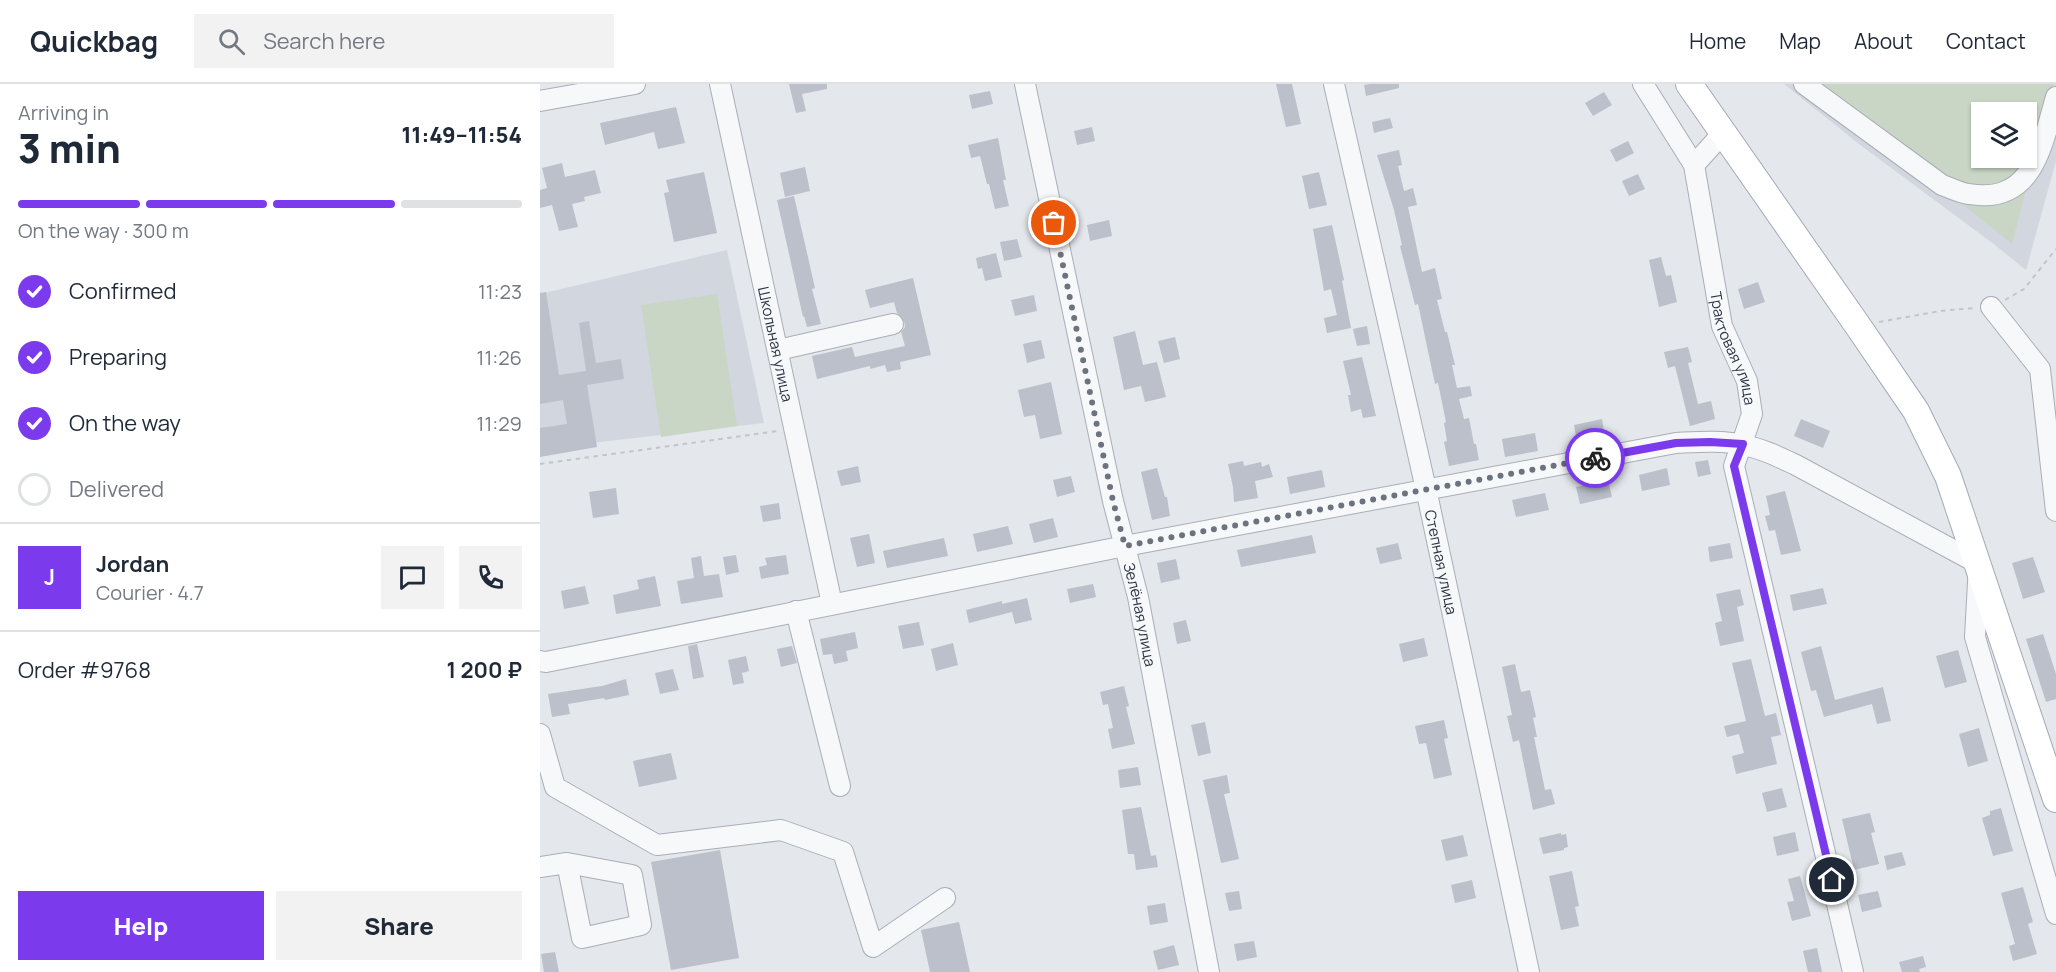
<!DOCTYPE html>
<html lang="en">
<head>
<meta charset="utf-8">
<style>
	body { margin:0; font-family:Manrope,sans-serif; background:#f2f2f3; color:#1f2937; height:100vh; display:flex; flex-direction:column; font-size:22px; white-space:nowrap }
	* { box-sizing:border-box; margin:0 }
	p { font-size:20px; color:#747a83 }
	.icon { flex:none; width:33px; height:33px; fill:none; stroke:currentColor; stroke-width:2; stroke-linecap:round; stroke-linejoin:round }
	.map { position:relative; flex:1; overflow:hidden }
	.panel { display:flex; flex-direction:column; background:#fff; width:540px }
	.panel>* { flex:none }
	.fabs { position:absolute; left:1431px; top:18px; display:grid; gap:12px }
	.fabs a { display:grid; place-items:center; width:66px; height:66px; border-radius:0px; background:#fff; box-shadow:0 2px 4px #0004; font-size:30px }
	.pin { position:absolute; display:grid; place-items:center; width:51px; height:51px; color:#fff; margin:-26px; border:3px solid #fff; border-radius:50%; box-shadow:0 2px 6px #0007 }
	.courier { position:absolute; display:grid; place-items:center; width:60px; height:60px; margin:-30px; border:4px solid #7c3aed; border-radius:50%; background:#fff; color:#222; box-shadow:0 2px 8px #0007 }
	.headline em { font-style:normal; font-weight:800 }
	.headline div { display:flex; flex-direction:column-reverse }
	.headline { display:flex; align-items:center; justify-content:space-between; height:102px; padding:0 18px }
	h1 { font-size:39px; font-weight:800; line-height:45px }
	.bar { display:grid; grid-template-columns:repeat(4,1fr); gap:9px 6px; align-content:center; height:72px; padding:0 18px }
	.bar i { height:8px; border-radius:4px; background:#e0e1e3 }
	.bar .current { background:#7c3aed }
	.bar p { grid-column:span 4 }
	.line { display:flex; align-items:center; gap:15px; padding:0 18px; border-top:2px solid #e0e1e3 }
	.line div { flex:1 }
	.round { display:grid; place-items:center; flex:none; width:63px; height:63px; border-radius:0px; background:#f2f2f3 }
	ol { padding:0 18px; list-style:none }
	li { display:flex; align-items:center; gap:18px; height:66px }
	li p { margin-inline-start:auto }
	li .icon { padding:6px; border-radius:50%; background:#7c3aed; color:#fff; stroke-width:4 }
	li:last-child { color:#747a83 }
	li i { width:33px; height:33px; border:3px solid #e0e1e3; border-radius:50% }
	.cta { display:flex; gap:12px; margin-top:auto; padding:12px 18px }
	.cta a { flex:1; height:69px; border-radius:0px; background:#7c3aed; color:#fff; font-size:24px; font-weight:800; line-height:69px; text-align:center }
	.cta a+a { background:#f2f2f3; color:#1f2937 }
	header { display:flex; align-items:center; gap:36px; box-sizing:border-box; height:84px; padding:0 30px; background:#fff; border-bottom:2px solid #e0e1e3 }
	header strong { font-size:28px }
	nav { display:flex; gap:33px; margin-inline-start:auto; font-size:21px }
	.search { width:420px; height:54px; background:#f2f2f3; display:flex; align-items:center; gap:15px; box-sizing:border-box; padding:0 21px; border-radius:0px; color:#747a83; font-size:22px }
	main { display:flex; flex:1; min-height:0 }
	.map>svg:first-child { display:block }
	.built { fill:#d2d6de; fill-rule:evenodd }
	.green { fill:#c9d6c5; fill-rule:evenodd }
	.building { fill:#bbc0ca }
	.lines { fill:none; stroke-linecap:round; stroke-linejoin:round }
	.minor-casing { stroke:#a9aeb7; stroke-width:22 }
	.major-casing { stroke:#a3abb8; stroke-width:28 }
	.path { stroke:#c2c5cb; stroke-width:2; stroke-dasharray:4.5 4.5; stroke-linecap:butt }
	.minor { stroke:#f7f8fa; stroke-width:20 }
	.major { stroke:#fff; stroke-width:26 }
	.done { stroke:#6c737f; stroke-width:6; stroke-dasharray:0 10.8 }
	.route { stroke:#7c3aed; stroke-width:8 }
	.labels { text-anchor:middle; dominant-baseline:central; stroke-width:4.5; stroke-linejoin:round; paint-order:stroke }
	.street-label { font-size:15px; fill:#2b3445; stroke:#f4f6f9 }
</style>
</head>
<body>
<header>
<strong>Quickbag</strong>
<div class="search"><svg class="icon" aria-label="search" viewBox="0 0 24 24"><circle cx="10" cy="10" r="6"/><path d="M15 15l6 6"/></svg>Search here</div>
<nav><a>Home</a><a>Map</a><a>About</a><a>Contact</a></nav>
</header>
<main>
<section class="panel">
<div class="headline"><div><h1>3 min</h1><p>Arriving in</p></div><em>11:49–11:54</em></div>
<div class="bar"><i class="current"></i><i class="current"></i><i class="current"></i><i></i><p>On the way · 300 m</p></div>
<ol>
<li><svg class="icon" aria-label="check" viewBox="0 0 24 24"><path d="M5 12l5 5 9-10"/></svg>Confirmed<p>11:23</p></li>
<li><svg class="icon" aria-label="check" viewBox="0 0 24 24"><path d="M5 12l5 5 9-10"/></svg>Preparing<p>11:26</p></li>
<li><svg class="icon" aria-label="check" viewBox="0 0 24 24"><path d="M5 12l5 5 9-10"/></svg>On the way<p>11:29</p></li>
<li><i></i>Delivered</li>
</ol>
<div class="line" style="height:108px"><b class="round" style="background:#7c3aed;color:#fff">J</b><div><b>Jordan</b><p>Courier · 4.7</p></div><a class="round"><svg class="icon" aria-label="chat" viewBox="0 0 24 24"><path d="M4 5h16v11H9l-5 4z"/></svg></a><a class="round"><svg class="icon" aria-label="phone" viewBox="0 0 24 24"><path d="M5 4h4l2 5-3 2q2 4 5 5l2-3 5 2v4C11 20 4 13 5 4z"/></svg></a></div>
<div class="line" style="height:78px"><div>Order #9768</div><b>1 200 ₽</b></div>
<div class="cta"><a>Help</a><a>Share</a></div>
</section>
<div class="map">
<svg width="1516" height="888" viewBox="0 0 1516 888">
	<rect width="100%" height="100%" fill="#e4e7ec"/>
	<path class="built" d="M 1244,0 L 1516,0 L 1516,77 L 1486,186 L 1455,161 L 1319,60 ZM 1442,28 L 1486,28 L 1486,74 L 1442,74 Z
		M 187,166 L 224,339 L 0,365 L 0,210 Z"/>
	<path class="green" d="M 1274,0 L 1513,0 L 1472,160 ZM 1442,28 L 1486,28 L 1486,74 L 1442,74 Z
		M 177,210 L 197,342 L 121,353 L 101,221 Z"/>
	<path class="building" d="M 249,0 L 287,0 L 287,5 L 262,10 L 266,27 L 256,29 Z
		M 736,0 L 752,0 L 761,40 L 746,43 Z
		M 830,0 L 859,0 L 859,4 L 826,12 L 824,1 Z
		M 450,7 L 453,20 L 432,25 L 429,11 Z
		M 1064,8 L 1072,21 L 1053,32 L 1045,19 Z
		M 136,23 L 145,59 L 118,65 L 114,48 L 65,61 L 60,39 Z
		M 850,34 L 853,44 L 834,49 L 832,38 Z
		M 552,43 L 555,57 L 537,61 L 534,47 Z
		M 458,54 L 466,96 L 463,96 L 469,122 L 455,125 L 449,100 L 447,100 L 440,72 L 431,74 L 428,61 Z
		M 1088,57 L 1094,69 L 1076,78 L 1070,66 Z
		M 859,66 L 862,81 L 858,82 L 864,107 L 873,104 L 877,121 L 868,123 L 882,188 L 895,184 L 902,215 L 897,216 L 905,248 L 907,248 L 915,281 L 912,281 L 917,304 L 930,302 L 932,312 L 919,315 L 924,335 L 929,334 L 934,360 L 936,360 L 939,376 L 909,382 L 904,358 L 907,357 L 904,339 L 906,338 L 898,299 L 895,300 L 878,220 L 875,221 L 860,162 L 862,161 L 854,126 L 837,71 Z
		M 22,79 L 25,93 L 55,86 L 61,109 L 44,113 L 45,117 L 32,120 L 38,143 L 19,147 L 12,121 L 0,124 L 0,106 L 7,104 L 2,84 Z
		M 265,83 L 270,107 L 245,113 L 240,89 Z
		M 164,88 L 177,149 L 134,158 L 124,109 L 129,108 L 126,96 Z
		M 779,88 L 787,121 L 769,125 L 762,92 Z
		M 1098,90 L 1105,105 L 1089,112 L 1082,97 Z
		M 254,112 L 275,204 L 272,205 L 281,240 L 267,243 L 264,232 L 263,233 L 237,116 Z
		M 569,136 L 572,152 L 550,157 L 547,141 Z
		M 792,141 L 804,196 L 802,197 L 811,244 L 787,249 L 784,234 L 797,231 L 791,205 L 784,207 L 773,145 Z
		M 477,155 L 482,173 L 464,177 L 460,158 Z
		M 456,169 L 462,193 L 445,197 L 442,184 L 438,185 L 436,174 Z
		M 1121,173 L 1126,192 L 1131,191 L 1137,218 L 1119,223 L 1109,176 Z
		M 373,194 L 391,271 L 360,278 L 361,285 L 347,288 L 345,281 L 330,285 L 330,282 L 277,295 L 272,272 L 312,263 L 315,273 L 365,262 L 361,248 L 365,243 L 364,237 L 357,229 L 354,218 L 330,224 L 325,206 Z
		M 1218,198 L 1225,218 L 1204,225 L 1198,205 Z
		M 6,208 L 19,291 L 46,287 L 39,239 L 49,237 L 56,279 L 81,275 L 84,295 L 47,301 L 57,363 L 0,373 L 0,344 L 27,340 L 23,316 L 0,320 L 0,209 Z
		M 494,211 L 497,227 L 475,232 L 471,216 Z
		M 827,242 L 830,260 L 817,262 L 813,245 Z
		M 595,247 L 603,281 L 617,278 L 626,313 L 605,318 L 601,302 L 584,306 L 573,253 Z
		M 635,253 L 640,275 L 624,279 L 618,257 Z
		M 501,256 L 505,274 L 487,279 L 483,260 Z
		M 1148,263 L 1152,278 L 1148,279 L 1158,320 L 1171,317 L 1175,335 L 1150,342 L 1135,282 L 1128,284 L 1124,268 Z
		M 822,273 L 836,332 L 823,334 L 821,325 L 811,328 L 808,311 L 811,311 L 803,277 Z
		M 511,298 L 522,350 L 500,355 L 495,331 L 484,333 L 478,306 Z
		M 1062,335 L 1065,353 L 1037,358 L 1034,341 Z
		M 1261,335 L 1290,347 L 1283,364 L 1254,352 Z
		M 995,349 L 998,367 L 965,373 L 962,355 Z
		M 1168,376 L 1171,390 L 1158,393 L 1155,378 Z
		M 703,377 L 704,382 L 721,378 L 722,383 L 729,380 L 733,393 L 715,397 L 718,414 L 694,418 L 693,403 L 688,380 Z
		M 318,382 L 321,398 L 301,402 L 297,387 Z
		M 617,384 L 625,413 L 627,413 L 630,432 L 612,436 L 601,388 Z
		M 1127,384 L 1130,401 L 1102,407 L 1099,391 Z
		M 782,386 L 785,403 L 750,410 L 747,393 Z
		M 531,392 L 535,408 L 517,413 L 513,396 Z
		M 1068,396 L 1072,413 L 1040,420 L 1036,403 Z
		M 76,404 L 79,430 L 53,434 L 49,408 Z
		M 1245,407 L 1261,467 L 1241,471 L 1235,446 L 1229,447 L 1225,432 L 1230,431 L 1226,412 Z
		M 1005,409 L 1009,426 L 976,433 L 972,416 Z
		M 239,419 L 241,435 L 223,438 L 220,422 Z
		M 513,434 L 518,453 L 494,459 L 489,440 Z
		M 468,442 L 473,460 L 437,468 L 433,450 Z
		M 329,450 L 335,479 L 317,483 L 310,454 Z
		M 772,451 L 776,469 L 701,483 L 697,466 Z
		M 404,454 L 408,472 L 347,484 L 343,467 Z
		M 858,459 L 862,475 L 840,480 L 836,464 Z
		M 1190,459 L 1193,474 L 1170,478 L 1168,463 Z
		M 196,471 L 199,488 L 186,491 L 183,473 Z
		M 246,471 L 249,490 L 221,495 L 219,483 L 227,481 L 225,474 Z
		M 161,472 L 164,492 L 179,490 L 183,513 L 141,520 L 137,497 L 154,494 L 151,474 Z
		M 1493,473 L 1505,508 L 1483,515 L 1472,479 Z
		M 636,475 L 640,495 L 621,499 L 617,479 Z
		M 115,492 L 121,522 L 76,530 L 73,511 L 99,505 L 97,496 Z
		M 553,500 L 556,513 L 530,519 L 527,505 Z
		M 45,502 L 49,520 L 24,525 L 21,507 Z
		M 1283,504 L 1287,520 L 1253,527 L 1250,511 Z
		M 1200,505 L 1204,521 L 1197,523 L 1204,557 L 1180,562 L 1175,539 L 1182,537 L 1176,510 Z
		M 487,514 L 492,536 L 475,540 L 472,528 L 429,539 L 426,526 L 462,517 L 462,520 Z
		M 646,536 L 651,557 L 637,560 L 633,539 Z
		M 379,538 L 384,561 L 363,565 L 358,542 Z
		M 315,548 L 318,564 L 306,567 L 308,577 L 294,580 L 292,570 L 283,571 L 280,555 Z
		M 1503,550 L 1516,590 L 1516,615 L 1506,618 L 1486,555 Z
		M 884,554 L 888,572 L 863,578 L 859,560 Z
		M 413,559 L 418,581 L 396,587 L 391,565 Z
		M 157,560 L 164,593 L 153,595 L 148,562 Z
		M 252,562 L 257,579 L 241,583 L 237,565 Z
		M 1281,562 L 1295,616 L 1343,603 L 1351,637 L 1337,640 L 1332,620 L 1284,633 L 1276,606 L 1271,607 L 1261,568 Z
		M 1418,566 L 1427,598 L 1405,604 L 1396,572 Z
		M 206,572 L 209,587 L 202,589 L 204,599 L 193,601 L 188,576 Z
		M 1211,575 L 1225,632 L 1236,629 L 1241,651 L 1231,653 L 1237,680 L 1196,690 L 1192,672 L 1204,669 L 1199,650 L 1187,653 L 1184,642 L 1206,637 L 1192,579 Z
		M 975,580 L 981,608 L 990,606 L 996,633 L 993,634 L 997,653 L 994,653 L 1005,706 L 1011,705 L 1015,720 L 993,726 L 979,656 L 973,658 L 967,632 L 972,631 L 962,583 Z
		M 133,585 L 139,606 L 120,610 L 115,589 Z
		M 86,595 L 89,611 L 65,616 L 64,614 L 28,620 L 30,630 L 12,633 L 8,610 L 62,602 Z
		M 584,602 L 589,622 L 586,623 L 595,660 L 572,665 L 568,645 L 573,644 L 568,620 L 563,621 L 560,608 Z
		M 904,636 L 908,654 L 904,655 L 912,691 L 894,695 L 886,659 L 879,660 L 875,642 Z
		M 665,638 L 671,669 L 658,672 L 651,641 Z
		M 1439,644 L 1448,677 L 1428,683 L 1419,650 Z
		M 131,669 L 137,695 L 99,703 L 93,677 Z
		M 598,683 L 601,701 L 580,704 L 578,686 Z
		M 687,691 L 690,709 L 684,710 L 699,775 L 681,779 L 663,696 Z
		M 1242,704 L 1247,723 L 1227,728 L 1222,709 Z
		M 601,723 L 611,772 L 616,771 L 618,783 L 596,786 L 594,770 L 588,770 L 582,726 Z
		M 1461,724 L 1473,767 L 1453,772 L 1442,734 L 1450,731 L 1450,727 Z
		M 1330,729 L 1335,748 L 1331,749 L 1339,780 L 1314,786 L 1302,735 Z
		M 1255,748 L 1259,767 L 1237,772 L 1233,753 Z
		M 1021,749 L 1021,751 L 1026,750 L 1028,763 L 1024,764 L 1024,766 L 1003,770 L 999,754 Z
		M 923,751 L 928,772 L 906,777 L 901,756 Z
		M 180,766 L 199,874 L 131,886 L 111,778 Z
		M 1362,768 L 1366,781 L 1347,786 L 1344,772 Z
		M 1032,787 L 1039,822 L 1035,823 L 1039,842 L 1021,846 L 1009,792 Z
		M 1260,792 L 1271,832 L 1252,837 L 1247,818 L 1254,817 L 1248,795 Z
		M 932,796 L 936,814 L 915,819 L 911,801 Z
		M 1483,803 L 1493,838 L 1488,840 L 1497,870 L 1473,877 L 1469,862 L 1475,860 L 1461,809 Z
		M 699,807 L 702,825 L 689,827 L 685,809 Z
		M 1338,807 L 1342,823 L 1322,828 L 1318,811 Z
		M 625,819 L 628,838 L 610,841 L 607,822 Z
		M 419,838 L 430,888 L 390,888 L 381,846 Z
		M 714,857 L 717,873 L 697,877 L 694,860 Z
		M 634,861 L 639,881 L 618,886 L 613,867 Z
		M 1277,864 L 1282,888 L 1268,888 L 1263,867 Z
		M 15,868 L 19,888 L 4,888 L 1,870 Z
		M 1383,872 L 1386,883 L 1379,885 L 1380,888 L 1362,888 L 1359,878 Z"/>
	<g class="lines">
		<defs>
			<g id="minor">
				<path id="s1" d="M 180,0 L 292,520"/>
				<path id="s2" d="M 485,0 L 573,417 L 598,513 L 669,888"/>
				<path id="s3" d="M 794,0 L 886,405 L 989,888"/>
				<path id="s4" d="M 1103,0 L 1154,81 L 1182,242 L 1207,297 L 1212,330 L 1194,382 L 1313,888"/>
				<path d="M 1264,0 L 1402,101 C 1411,104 1420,109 1429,110 C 1494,121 1502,60 1516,13"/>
				<path d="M 0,17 L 95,0"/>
				<path d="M 1154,81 L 1183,49"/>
				<path d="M 1451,223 L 1500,285 L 1516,427"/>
				<path d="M 238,266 L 353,240"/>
				<path d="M 256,527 L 300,702"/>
				<path d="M 0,577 L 6,578 L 585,462 L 1136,359 C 1158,358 1181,356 1202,361 C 1221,364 1239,373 1256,381 L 1439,480 L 1435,553 L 1516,830"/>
				<path d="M 0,650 L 15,703 L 117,761 L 241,746 L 303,768 L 333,863 L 405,814"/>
				<path d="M 0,783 L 27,779 L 92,791 L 101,841 L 42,854 L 27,779"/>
			</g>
			<path id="major" d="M 1149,0 L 1318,242 L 1376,327 L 1408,392 L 1516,715"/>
		</defs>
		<use href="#minor" class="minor-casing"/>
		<use href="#major" class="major-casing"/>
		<path class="path" d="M 1465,216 L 1484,205 L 1516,165
			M 1339,238 L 1400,227 L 1434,224
			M 0,380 L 238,347"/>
		<use href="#minor" class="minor"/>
		<use href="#major" class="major"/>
	</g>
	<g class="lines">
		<path class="done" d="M 514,139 L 573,417 L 585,462 L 1055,374"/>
		<path class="route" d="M 1055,374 L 1136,359 L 1170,358 L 1203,360 L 1194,382 L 1292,796"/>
	</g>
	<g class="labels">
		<g class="street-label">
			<text stroke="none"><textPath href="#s1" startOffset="266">Школьная улица</textPath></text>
			<text stroke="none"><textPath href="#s4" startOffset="284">Трактовая улица</textPath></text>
			<text stroke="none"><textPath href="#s3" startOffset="490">Степная улица</textPath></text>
			<text stroke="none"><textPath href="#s2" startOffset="543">Зелёная улица</textPath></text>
		</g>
	</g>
</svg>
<div class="fabs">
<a><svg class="icon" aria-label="layers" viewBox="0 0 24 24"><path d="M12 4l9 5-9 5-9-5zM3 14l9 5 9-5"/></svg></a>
</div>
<div class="pin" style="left:514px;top:139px;background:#ea580c"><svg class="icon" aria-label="bag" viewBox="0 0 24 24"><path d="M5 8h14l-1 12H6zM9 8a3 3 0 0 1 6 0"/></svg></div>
<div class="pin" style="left:1292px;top:796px;background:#1f2937"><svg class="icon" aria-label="home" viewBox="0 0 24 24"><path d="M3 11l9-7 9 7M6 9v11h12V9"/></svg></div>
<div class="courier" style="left:1055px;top:374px"><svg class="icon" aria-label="bike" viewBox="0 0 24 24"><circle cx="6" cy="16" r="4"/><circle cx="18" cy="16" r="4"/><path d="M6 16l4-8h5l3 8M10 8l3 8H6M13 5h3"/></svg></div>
</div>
</main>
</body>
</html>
